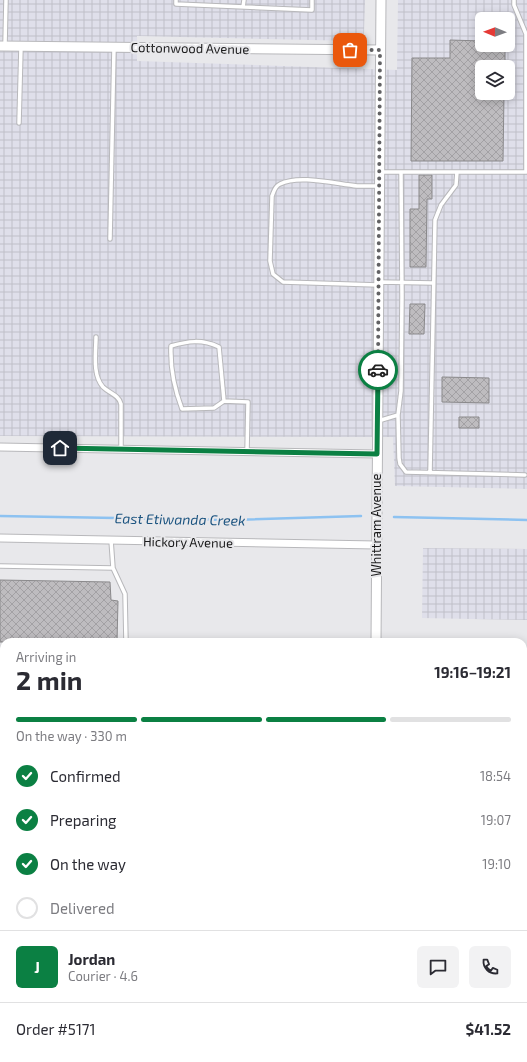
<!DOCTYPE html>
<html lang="en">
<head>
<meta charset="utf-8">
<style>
	body { margin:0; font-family:"Exo 2",sans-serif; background:#f2f2f3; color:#2b2b33; height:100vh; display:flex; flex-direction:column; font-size:15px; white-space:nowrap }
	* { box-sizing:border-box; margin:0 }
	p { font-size:13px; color:#7c7c81 }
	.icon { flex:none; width:22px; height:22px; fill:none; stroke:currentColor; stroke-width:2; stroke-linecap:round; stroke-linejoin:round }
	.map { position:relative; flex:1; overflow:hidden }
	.sheet { position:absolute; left:0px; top:638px; width:527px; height:424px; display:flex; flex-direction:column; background:#fff; border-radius:12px 12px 0 0; box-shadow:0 2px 10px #0003 }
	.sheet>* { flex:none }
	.needle { width:26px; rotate:271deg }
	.controls { position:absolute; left:475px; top:12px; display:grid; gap:8px }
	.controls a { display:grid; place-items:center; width:40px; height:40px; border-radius:6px; background:#fff; box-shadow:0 2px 10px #0003; font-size:20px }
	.pin { position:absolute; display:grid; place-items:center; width:34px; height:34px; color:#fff; margin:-17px; border-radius:8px; box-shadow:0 2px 6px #0006 }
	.courier { position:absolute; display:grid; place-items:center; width:40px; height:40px; margin:-20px; border:3px solid #0b8043; border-radius:50%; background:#fff; color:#222; box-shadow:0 1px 5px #0007 }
	.headline em { font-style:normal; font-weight:700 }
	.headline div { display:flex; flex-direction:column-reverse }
	.headline { display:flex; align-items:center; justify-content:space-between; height:68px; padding:0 16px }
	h1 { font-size:26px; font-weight:700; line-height:30px }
	.bar { display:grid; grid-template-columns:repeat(4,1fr); gap:6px 4px; align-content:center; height:48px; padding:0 16px }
	.bar i { height:5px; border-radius:3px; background:#e1e1e2 }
	.bar .on { background:#0b8043 }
	.bar p { grid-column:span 4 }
	.line { display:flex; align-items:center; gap:10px; padding:0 16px; border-top:1px solid #e1e1e2 }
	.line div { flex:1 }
	.round { display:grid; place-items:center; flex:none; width:42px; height:42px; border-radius:6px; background:#f2f2f3 }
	ol { padding:0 16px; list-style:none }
	li { display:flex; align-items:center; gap:12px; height:44px }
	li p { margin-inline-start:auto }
	li .icon { padding:4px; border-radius:50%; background:#0b8043; color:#fff; stroke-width:4 }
	li:last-child { color:#7c7c81 }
	li i { width:22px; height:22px; border:2px solid #e1e1e2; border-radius:50% }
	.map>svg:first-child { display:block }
	.industrial { fill:url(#industrial-grid); fill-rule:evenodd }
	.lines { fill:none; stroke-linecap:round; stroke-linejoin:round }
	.stream { stroke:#8dc2f1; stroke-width:2.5 }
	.building { fill:url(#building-cross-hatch); stroke:#8a898b }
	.service-casing { stroke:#b8b8bb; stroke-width:5.5 }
	.minor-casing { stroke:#b8b8bb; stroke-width:9 }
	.tertiary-casing { stroke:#b8b8bb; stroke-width:11 }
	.service { stroke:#fff; stroke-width:3.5 }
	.minor { stroke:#fff; stroke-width:7 }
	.tertiary { stroke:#fff; stroke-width:9 }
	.done { stroke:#626264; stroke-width:4; stroke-dasharray:0 7.2 }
	.route { stroke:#0b8043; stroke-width:5 }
	.labels { text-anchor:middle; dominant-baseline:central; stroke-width:4; stroke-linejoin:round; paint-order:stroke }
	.street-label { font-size:13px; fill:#1a1a1b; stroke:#e8e8eb }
	.water-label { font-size:14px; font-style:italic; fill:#1c5480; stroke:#e8e8eb }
</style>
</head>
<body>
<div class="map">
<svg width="527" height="1062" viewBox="0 0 527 1062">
	<defs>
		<pattern id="industrial-grid" width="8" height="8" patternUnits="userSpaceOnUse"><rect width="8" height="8" fill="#dfdfea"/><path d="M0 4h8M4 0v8" fill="none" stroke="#bfbfc8"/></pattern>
		<pattern id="building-cross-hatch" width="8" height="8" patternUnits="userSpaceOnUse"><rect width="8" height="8" fill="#bebcbf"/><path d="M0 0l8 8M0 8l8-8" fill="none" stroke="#a3a1a4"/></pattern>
	</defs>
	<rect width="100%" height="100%" fill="#e8e8eb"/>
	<path class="industrial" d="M 0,0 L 365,0 L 364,34 L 357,41 L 137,36 L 137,61 L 397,70 L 398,0 L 527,0 L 527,489 L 395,486 L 393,437 L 0,436 ZM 482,19 L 508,19 L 508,45 L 482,45 ZM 482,67 L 508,67 L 508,93 L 482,93 Z
		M 423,548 L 527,549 L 527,620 L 422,618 Z
		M 523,1010 L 527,1010 L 527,1062 L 421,1062 L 421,1058 L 523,1058 Z"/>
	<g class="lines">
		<path class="stream" d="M 0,516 L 233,520 L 361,516
			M 394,517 L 527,520"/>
	</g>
	<path class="building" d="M 450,40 L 482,41 L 482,45 L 505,45 L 505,67 L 482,67 L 482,93 L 504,93 L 503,161 L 411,161 L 412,58 L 450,58 Z
		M 419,175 L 432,175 L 432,199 L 427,199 L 426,267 L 410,267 L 410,209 L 419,209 Z
		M 410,304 L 425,304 L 424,334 L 409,334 Z
		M 442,377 L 489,378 L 489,403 L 442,402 Z
		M 459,417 L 479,417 L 479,428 L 459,428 Z
		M 0,580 L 110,582 L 111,600 L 118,601 L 117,642 L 0,642 Z"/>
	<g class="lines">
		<defs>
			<path id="service" d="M 176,0 L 176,4 L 312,10 L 312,0
				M 243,7 L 244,0
				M 5,45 L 6,0
				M 19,123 L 21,47
				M 380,172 L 526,172 L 526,34 L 514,5 L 514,0
				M 401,172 L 402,296 L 401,391 L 398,415 L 399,458 L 400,464 L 406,472 L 525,475
				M 110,239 L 114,48
				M 379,282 L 433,283
				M 378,285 L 283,282 L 273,274 L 270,261 L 272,196 C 274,191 275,186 280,184 C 299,174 336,184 357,186 C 364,186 371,186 378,186
				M 96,337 C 96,352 92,375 103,387 C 109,393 119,395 121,404 L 121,449
				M 224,401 L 219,347 C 202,339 188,341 171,346 C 170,369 174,388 182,409 L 214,408 L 224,401 L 248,402 L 247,451
				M 378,421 L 398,415
				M 430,473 L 435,220 L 441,205 L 456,185 L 457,172
				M 111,540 L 113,568 L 125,594 L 126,642
				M 0,566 L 113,568
				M 0,753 L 4,753
				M 68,1062 L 68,1058"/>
			<path id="minor" d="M 0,447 L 377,454
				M 0,538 L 376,545
				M 0,1026 L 4,1026"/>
			<path id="tertiary" d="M 0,46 L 380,50
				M 376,642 L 381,0
				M 375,1062 L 375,1058"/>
		</defs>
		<use href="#service" class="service-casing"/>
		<use href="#minor" class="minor-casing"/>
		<use href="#tertiary" class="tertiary-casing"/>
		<use href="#service" class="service"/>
		<use href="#minor" class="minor"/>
		<use href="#tertiary" class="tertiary"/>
	</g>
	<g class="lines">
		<path class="done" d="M 350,50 L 380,50 L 378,370"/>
		<path class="route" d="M 60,448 L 377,454 L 378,370"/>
	</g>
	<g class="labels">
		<g class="street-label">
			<text transform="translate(190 48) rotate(1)">Cottonwood Avenue</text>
			<text transform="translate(376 525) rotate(-90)">Whittram Avenue</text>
			<text transform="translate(188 542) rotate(1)">Hickory Avenue</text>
		</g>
		<g class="water-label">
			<text transform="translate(180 519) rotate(1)">East Etiwanda Creek</text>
		</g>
	</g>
</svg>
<div class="controls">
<a><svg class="needle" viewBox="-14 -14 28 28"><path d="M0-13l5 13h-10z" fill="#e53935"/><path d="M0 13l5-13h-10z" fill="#7c7c81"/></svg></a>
<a><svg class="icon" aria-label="layers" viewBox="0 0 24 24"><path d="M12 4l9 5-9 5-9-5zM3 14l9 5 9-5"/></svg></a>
</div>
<div class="pin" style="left:350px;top:50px;background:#ea580c"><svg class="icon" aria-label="bag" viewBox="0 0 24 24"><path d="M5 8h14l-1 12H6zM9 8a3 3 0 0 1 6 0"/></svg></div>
<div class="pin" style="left:60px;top:448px;background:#1f2937"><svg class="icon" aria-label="home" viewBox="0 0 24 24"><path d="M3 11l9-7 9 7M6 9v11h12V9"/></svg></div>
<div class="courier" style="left:378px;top:370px"><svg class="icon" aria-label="car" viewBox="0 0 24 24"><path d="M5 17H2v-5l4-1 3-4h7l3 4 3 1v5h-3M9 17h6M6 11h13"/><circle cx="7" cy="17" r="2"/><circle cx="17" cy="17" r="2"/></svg></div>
<section class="sheet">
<div class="headline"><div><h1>2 min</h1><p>Arriving in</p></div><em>19:16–19:21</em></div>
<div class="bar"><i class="on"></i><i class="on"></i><i class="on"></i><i></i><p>On the way · 330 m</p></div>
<ol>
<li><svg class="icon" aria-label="check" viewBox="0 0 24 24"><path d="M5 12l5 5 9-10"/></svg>Confirmed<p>18:54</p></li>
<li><svg class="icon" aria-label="check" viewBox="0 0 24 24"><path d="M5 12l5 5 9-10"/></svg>Preparing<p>19:07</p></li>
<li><svg class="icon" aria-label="check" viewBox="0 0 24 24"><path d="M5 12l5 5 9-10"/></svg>On the way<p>19:10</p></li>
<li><i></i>Delivered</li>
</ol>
<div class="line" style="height:72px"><b class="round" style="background:#0b8043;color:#fff">J</b><div><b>Jordan</b><p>Courier · 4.6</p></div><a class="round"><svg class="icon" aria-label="chat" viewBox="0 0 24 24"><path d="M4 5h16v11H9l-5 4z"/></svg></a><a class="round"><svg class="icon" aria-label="phone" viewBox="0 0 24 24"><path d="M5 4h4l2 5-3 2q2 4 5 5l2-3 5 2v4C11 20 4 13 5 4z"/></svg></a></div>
<div class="line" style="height:52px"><div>Order #5171</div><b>$41.52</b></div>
</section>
</div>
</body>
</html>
